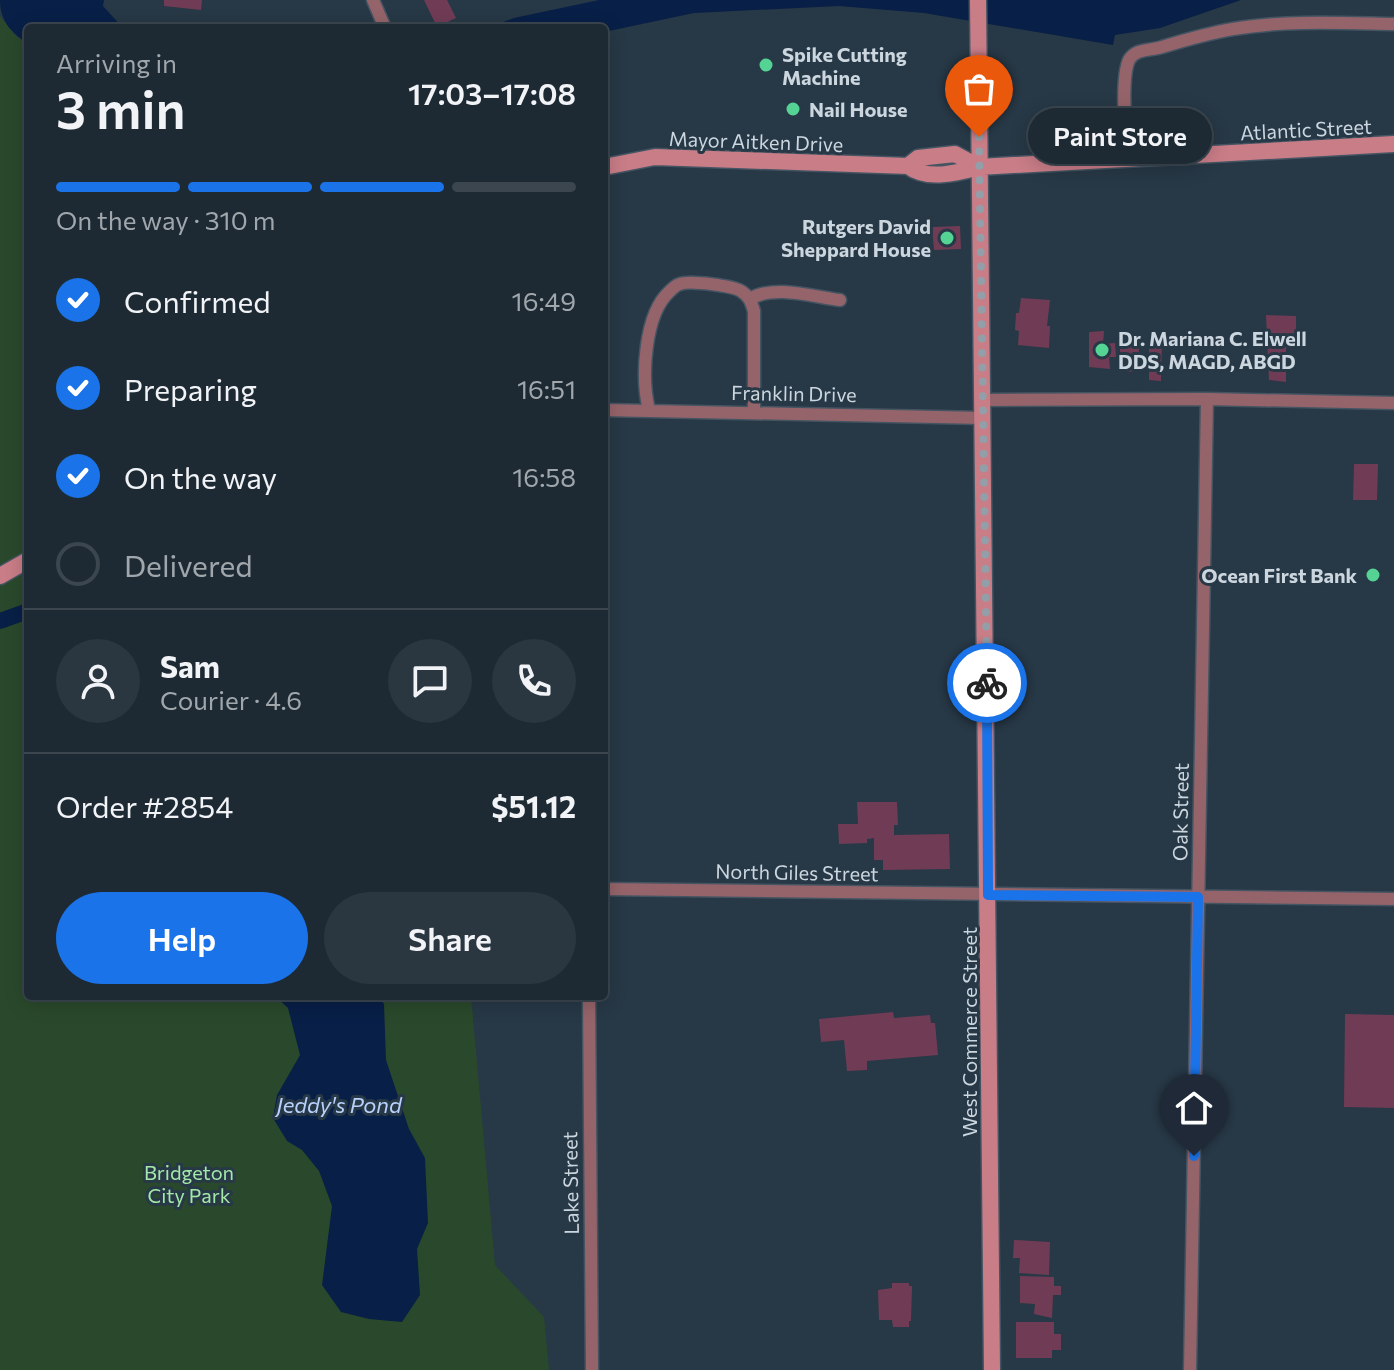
<!DOCTYPE html>
<html lang="en">
<head>
<meta charset="utf-8">
<style>
	body { margin:0; font-family:Commissioner,sans-serif; background:#2a3640; color:#f1f3f6; height:100vh; display:flex; flex-direction:column; font-size:30px; white-space:nowrap }
	* { box-sizing:border-box; margin:0 }
	p { font-size:26px; color:#a0a7ac }
	.icon { flex:none; width:44px; height:44px; fill:none; stroke:currentColor; stroke-width:2; stroke-linecap:round; stroke-linejoin:round }
	.map { position:relative; flex:1; overflow:hidden }
	.panel { position:absolute; left:24px; top:24px; width:584px; height:976px; display:flex; flex-direction:column; background:#1d2a34; border-radius:8px; box-shadow:0 4px 20px #0003,0 0 0 2px #3b464f }
	.panel>* { flex:none }
	.pin { position:absolute; display:grid; place-items:center; width:68px; height:68px; color:#fff; margin:-82px -34px; border-radius:50% 50% 50% 0; rotate:-45deg; box-shadow:0 0 8px #0007 }
	.pin .icon { rotate:45deg }
	.courier { position:absolute; display:grid; place-items:center; width:80px; height:80px; margin:-40px; border:6px solid #1a73e8; border-radius:50%; background:#fff; color:#222; box-shadow:0 2px 10px #0007 }
	.bubble { position:absolute; height:56px; border-radius:28px; background:#1d2a34; box-shadow:0 4px 20px #0003,0 0 0 2px #3b464f; font-size:26px; font-weight:600; line-height:56px; text-align:center }
	.head em { font-style:normal; font-weight:600 }
	.head div { display:flex; flex-direction:column-reverse }
	.head { display:flex; align-items:center; justify-content:space-between; height:136px; padding:0 32px }
	h1 { font-size:52px; font-weight:600; line-height:60px }
	.bar { display:grid; grid-template-columns:repeat(4,1fr); gap:12px 8px; align-content:center; height:96px; padding:0 32px }
	.bar i { height:10px; border-radius:6px; background:#3b464f }
	.bar .current { background:#1a73e8 }
	.bar p { grid-column:span 4 }
	.line { display:flex; align-items:center; gap:20px; padding:0 32px; border-top:2px solid #3b464f }
	.line div { flex:1 }
	.round { display:grid; place-items:center; flex:none; width:84px; height:84px; border-radius:42px; background:#2a3640 }
	ol { padding:0 32px; list-style:none }
	li { display:flex; align-items:center; gap:24px; height:88px }
	li p { margin-inline-start:auto }
	li .icon { padding:8px; border-radius:50%; background:#1a73e8; color:#fff; stroke-width:4 }
	li:last-child { color:#a0a7ac }
	li i { width:44px; height:44px; border:4px solid #3b464f; border-radius:50% }
	.primary-button { display:flex; gap:16px; margin-top:auto; padding:16px 32px }
	.primary-button a { flex:1; height:92px; border-radius:48px; background:#1a73e8; color:#fff; font-size:32px; font-weight:600; line-height:92px; text-align:center }
	.primary-button a+a { background:#2a3640; color:#f1f3f6 }
	.map>svg:first-child { display:block }
	.green { fill:#2a492c }
	.water { fill:#081f47 }
	.lines { fill:none; stroke-linecap:round; stroke-linejoin:round }
	.canal { stroke:#081f47; stroke-width:16 }
	.building { fill:#703c55 }
	.street-casing { stroke:#455462; stroke-width:15 }
	.secondary-casing { stroke:#455462; stroke-width:19 }
	.street { stroke:#95646a; stroke-width:12 }
	.secondary { stroke:#c97d87; stroke-width:16 }
	.done { stroke:#929fa9; stroke-width:8; stroke-dasharray:0 14.4 }
	.route { stroke:#1a73e8; stroke-width:10 }
	.poi-dot { fill:#54d395; stroke:#273846; stroke-width:3 }
	.labels { text-anchor:middle; dominant-baseline:central; stroke-width:6; stroke-linejoin:round; paint-order:stroke }
	.poi-label { font-size:20px; font-weight:bold; fill:#cbd6df; stroke:#273846; text-anchor:start }
	.street-label { font-size:20px; fill:#cbd6df; stroke:#273846 }
	.park-label { font-size:20px; fill:#a4e8a8; stroke:#273846 }
	.water-label { font-size:22px; font-style:italic; fill:#b9d2fd; stroke:#273846 }
</style>
</head>
<body>
<div class="map">
<svg width="1394" height="1370" viewBox="0 0 1394 1370">
	<rect width="100%" height="100%" fill="#273846"/>
	<path class="green" d="M 0,16 L 16,36 L 28,44 L 28,996 L 471,996 L 495,1265 L 544,1317 L 549,1370 L 0,1370 Z"/>
	<path class="water" d="M 0,0 L 104,0 L 103,6 L 123,28 L 28,28 L 28,44 C 11,32 0,21 0,0 Z
		M 599,0 L 1241,0 L 1160,28 L 1115,35 L 1113,45 L 924,13 L 839,6 L 694,13 L 604,32 L 604,28 L 487,28 L 514,18 Z
		M 275,996 L 378,996 L 384,1004 L 386,1060 L 409,1129 L 425,1158 L 428,1223 L 417,1249 L 420,1295 L 402,1322 L 369,1319 L 341,1312 L 322,1285 L 332,1206 L 319,1171 L 302,1150 L 287,1141 L 273,1118 L 277,1095 L 300,1055 L 288,1008 Z"/>
	<g class="lines">
		<path class="canal" d="M 0,621 L 28,611"/>
	</g>
	<path class="building" d="M 164,0 L 202,0 L 201,10 L 164,6 Z
		M 424,0 L 447,0 L 456,18 L 437,27 Z
		M 960,226 L 961,249 L 934,250 L 932,227 Z
		M 1021,298 L 1050,300 L 1047,326 L 1050,326 L 1049,348 L 1018,345 L 1019,331 L 1015,330 L 1016,313 L 1019,313 Z
		M 1266,315 L 1296,316 L 1296,348 L 1286,348 L 1286,382 L 1269,380 Z
		M 1104,331 L 1103,344 L 1115,343 L 1116,357 L 1109,357 L 1110,369 L 1089,367 L 1089,332 Z
		M 1149,337 L 1162,337 L 1161,381 L 1149,380 Z
		M 1120,346 L 1139,346 L 1138,372 L 1120,371 Z
		M 1354,464 L 1378,464 L 1377,500 L 1353,500 Z
		M 857,802 L 897,802 L 898,825 L 894,825 L 894,835 L 949,834 L 950,869 L 883,870 L 883,860 L 874,860 L 874,838 L 867,839 L 867,843 L 839,844 L 838,824 L 858,824 Z
		M 893,1012 L 894,1018 L 930,1015 L 931,1023 L 935,1023 L 938,1055 L 867,1061 L 867,1070 L 847,1071 L 844,1040 L 821,1042 L 819,1019 Z
		M 1345,1014 L 1394,1015 L 1394,1108 L 1344,1107 Z
		M 1014,1240 L 1050,1242 L 1049,1275 L 1019,1273 L 1020,1258 L 1013,1258 Z
		M 1020,1276 L 1054,1277 L 1054,1286 L 1061,1286 L 1061,1295 L 1053,1295 L 1052,1318 L 1034,1314 L 1035,1304 L 1020,1303 Z
		M 892,1283 L 909,1283 L 909,1286 L 912,1286 L 911,1321 L 909,1321 L 909,1327 L 893,1327 L 892,1320 L 879,1320 L 878,1290 L 892,1288 Z
		M 1016,1322 L 1054,1322 L 1054,1334 L 1061,1334 L 1061,1350 L 1052,1350 L 1052,1358 L 1016,1358 Z"/>
	<g class="lines">
		<defs>
			<path id="street" d="M 373,0 L 385,28
				M 1128,159 C 1126,137 1120,80 1129,60 C 1136,48 1150,51 1162,47 C 1185,40 1209,33 1233,29 C 1286,20 1341,23 1394,24
				M 750,299 C 774,284 814,297 840,300
				M 983,400 L 1207,399 L 1394,403
				M 604,410 L 983,418
				M 649,410 C 641,378 644,314 670,291 C 673,288 676,285 680,284 C 690,280 733,286 741,291 C 750,297 751,302 754,311 L 754,412
				M 604,889 L 1394,899
				M 589,996 L 592,1370
				M 1190,1370 L 1207,399"/>
			<path id="secondary" d="M 978,0 L 992,1370
				M 908,166 C 927,181 957,173 979,167 L 1394,144
				M 604,167 L 655,157 L 908,166 L 918,158 L 955,154 L 979,167
				M 0,576 L 28,560"/>
		</defs>
		<use href="#street" class="street-casing"/>
		<use href="#secondary" class="secondary-casing"/>
		<use href="#street" class="street"/>
		<use href="#secondary" class="secondary"/>
	</g>
	<g class="lines">
		<path class="done" d="M 979,137 L 987,683"/>
		<path class="route" d="M 987,683 L 988,895 L 1198,897 L 1194,1156"/>
	</g>
	<g class="poi-dot">
		<circle cx="766" cy="65" r="8"/>
		<circle cx="793" cy="109" r="8"/>
		<circle cx="947" cy="238" r="8"/>
		<circle cx="1102" cy="350" r="8"/>
		<circle cx="1373" cy="575" r="8"/>
	</g>
	<g class="labels">
		<g class="poi-label">
			<text x="782" y="54">Spike Cutting<tspan x="782" dy="23">Machine</tspan></text>
			<text x="809" y="109">Nail House</text>
			<text x="931" y="226" text-anchor="end">Rutgers David<tspan x="931" dy="23">Sheppard House</tspan></text>
			<text x="1118" y="338">Dr. Mariana C. Elwell<tspan x="1118" dy="23">DDS, MAGD, ABGD</tspan></text>
			<text x="1357" y="575" text-anchor="end">Ocean First Bank</text>
		</g>
		<g class="street-label">
			<text transform="translate(1306 129) rotate(-3)">Atlantic Street</text>
			<text transform="translate(756 141) rotate(2)">Mayor Aitken Drive</text>
			<text transform="translate(794 393) rotate(1)">Franklin Drive</text>
			<text transform="translate(1180 812) rotate(-89)">Oak Street</text>
			<text transform="translate(797 872) rotate(1)">North Giles Street</text>
			<text transform="translate(969 1032) rotate(-90)">West Commerce Street</text>
			<text transform="translate(570 1183) rotate(-91)">Lake Street</text>
		</g>
		<g class="park-label">
			<text x="189" y="1172">Bridgeton<tspan x="189" dy="23">City Park</tspan></text>
		</g>
		<g class="water-label">
			<text x="339" y="1104">Jeddy's Pond</text>
		</g>
	</g>
</svg>
<div class="pin" style="left:979px;top:137px;background:#ea580c"><svg class="icon" aria-label="bag" viewBox="0 0 24 24"><path d="M5 8h14l-1 12H6zM9 8a3 3 0 0 1 6 0"/></svg></div>
<div class="pin" style="left:1194px;top:1156px;background:#1f2937"><svg class="icon" aria-label="home" viewBox="0 0 24 24"><path d="M3 11l9-7 9 7M6 9v11h12V9"/></svg></div>
<div class="courier" style="left:987px;top:683px"><svg class="icon" aria-label="bike" viewBox="0 0 24 24"><circle cx="6" cy="16" r="4"/><circle cx="18" cy="16" r="4"/><path d="M6 16l4-8h5l3 8M10 8l3 8H6M13 5h3"/></svg></div>
<div class="bubble" style="left:1028px;top:108px;width:184px">Paint Store</div>
<section class="panel">
<div class="head"><div><h1>3 min</h1><p>Arriving in</p></div><em>17:03–17:08</em></div>
<div class="bar"><i class="current"></i><i class="current"></i><i class="current"></i><i></i><p>On the way · 310 m</p></div>
<ol>
<li><svg class="icon" aria-label="check" viewBox="0 0 24 24"><path d="M5 12l5 5 9-10"/></svg>Confirmed<p>16:49</p></li>
<li><svg class="icon" aria-label="check" viewBox="0 0 24 24"><path d="M5 12l5 5 9-10"/></svg>Preparing<p>16:51</p></li>
<li><svg class="icon" aria-label="check" viewBox="0 0 24 24"><path d="M5 12l5 5 9-10"/></svg>On the way<p>16:58</p></li>
<li><i></i>Delivered</li>
</ol>
<div class="line" style="height:144px"><a class="round"><svg class="icon" aria-label="person" viewBox="0 0 24 24"><circle cx="12" cy="8" r="4"/><path d="M4 21q1-7 8-7t8 7"/></svg></a><div><b>Sam</b><p>Courier · 4.6</p></div><a class="round"><svg class="icon" aria-label="chat" viewBox="0 0 24 24"><path d="M4 5h16v11H9l-5 4z"/></svg></a><a class="round"><svg class="icon" aria-label="phone" viewBox="0 0 24 24"><path d="M5 4h4l2 5-3 2q2 4 5 5l2-3 5 2v4C11 20 4 13 5 4z"/></svg></a></div>
<div class="line" style="height:104px"><div>Order #2854</div><b>$51.12</b></div>
<div class="primary-button"><a>Help</a><a>Share</a></div>
</section>
</div>
</body>
</html>
